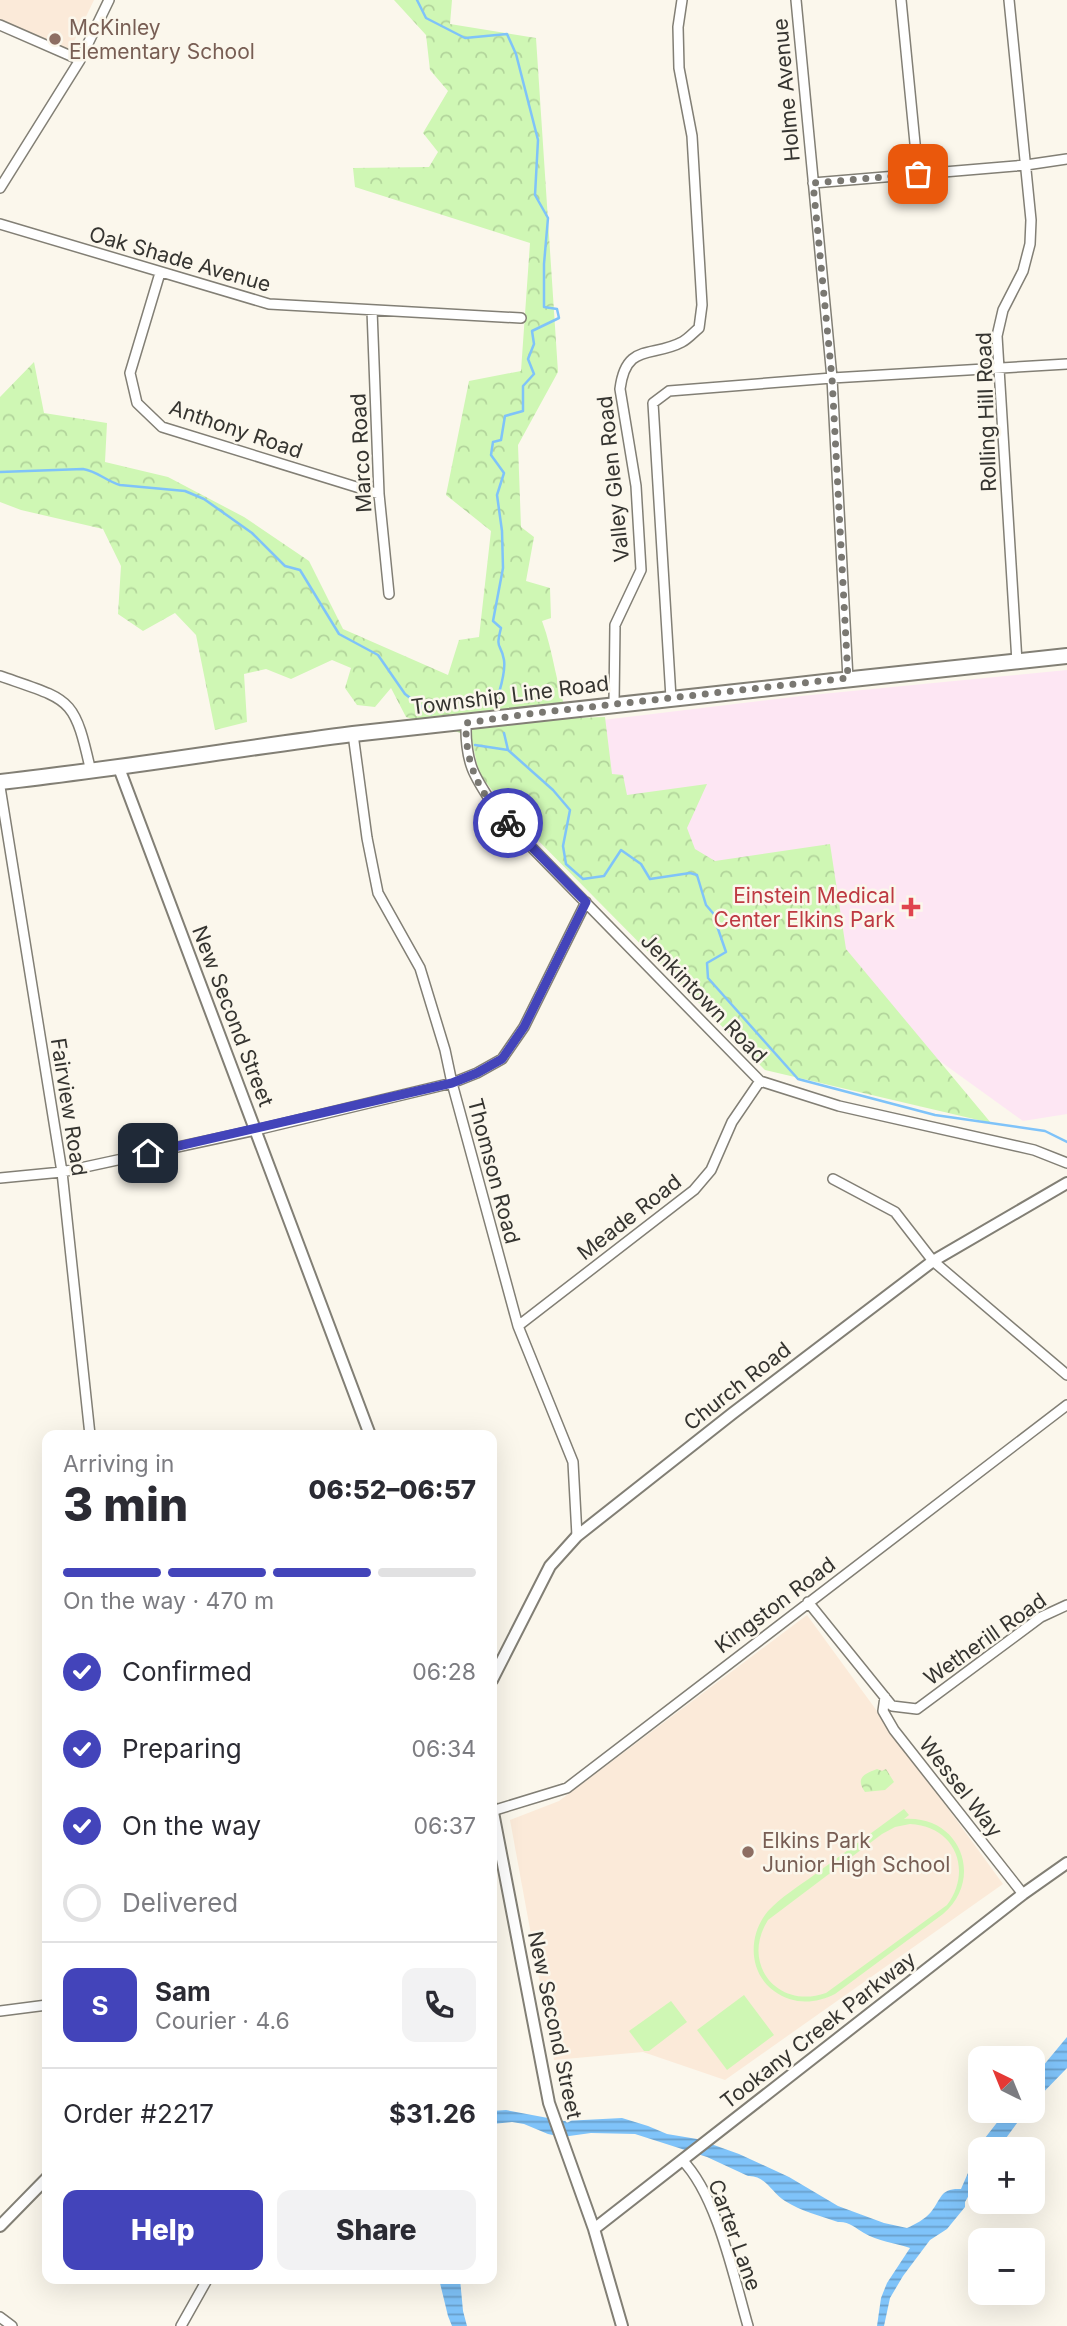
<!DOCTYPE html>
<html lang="en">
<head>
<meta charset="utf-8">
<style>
	body { margin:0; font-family:Inter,sans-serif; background:#f2f2f3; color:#2b2b33; height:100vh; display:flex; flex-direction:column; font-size:26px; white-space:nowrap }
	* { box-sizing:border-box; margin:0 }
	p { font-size:23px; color:#7c7c81 }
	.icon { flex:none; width:38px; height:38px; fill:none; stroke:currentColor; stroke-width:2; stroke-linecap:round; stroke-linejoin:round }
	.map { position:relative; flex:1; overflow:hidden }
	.panel { position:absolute; left:42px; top:1430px; width:455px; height:854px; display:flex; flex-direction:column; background:#fff; border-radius:14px; box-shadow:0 7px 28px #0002 }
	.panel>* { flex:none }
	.needle { width:46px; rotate:317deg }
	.tools { position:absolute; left:968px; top:2046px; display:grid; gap:14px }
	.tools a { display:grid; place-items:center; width:77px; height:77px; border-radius:14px; background:#fff; box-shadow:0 7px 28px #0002; font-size:35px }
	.pin { position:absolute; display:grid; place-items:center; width:60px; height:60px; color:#fff; margin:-30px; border-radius:14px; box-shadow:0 4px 10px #0006 }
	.courier { position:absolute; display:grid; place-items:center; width:70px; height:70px; margin:-35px; border:5px solid #4344ba; border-radius:50%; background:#fff; color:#222; box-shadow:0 2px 9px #0007 }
	.headline em { font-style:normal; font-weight:800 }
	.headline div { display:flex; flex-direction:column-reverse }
	.headline { display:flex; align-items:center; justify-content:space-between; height:119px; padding:0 21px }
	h1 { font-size:46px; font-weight:800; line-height:52px }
	.bar { display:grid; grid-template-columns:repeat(4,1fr); gap:10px 7px; align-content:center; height:84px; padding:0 21px }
	.bar i { height:9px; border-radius:5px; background:#e1e1e2 }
	.bar .current { background:#4344ba }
	.bar p { grid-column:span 4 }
	.line { display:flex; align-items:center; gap:18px; padding:0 21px; border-top:2px solid #e1e1e2 }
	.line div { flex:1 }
	.round { display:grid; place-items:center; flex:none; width:74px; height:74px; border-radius:14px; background:#f2f2f3 }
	ol { padding:0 21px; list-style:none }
	li { display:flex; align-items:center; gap:21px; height:77px }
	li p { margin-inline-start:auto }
	li .icon { padding:7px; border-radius:50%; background:#4344ba; color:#fff; stroke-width:4 }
	li:last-child { color:#7c7c81 }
	li i { width:38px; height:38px; border:4px solid #e1e1e2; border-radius:50% }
	.primary-button { display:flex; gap:14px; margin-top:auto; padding:14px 21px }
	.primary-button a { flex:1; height:80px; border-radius:14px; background:#4344ba; color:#fff; font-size:28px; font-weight:800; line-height:80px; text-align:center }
	.primary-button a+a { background:#f2f2f3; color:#2b2b33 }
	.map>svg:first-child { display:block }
	.education { fill:#fbead9 }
	.medical { fill:#fde6f3 }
	.grass { fill:#cff7b4; fill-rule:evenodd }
	.forest { fill:url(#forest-crowns) }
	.water { fill:url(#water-rules) }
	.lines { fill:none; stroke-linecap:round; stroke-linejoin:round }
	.stream { stroke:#7fc3f9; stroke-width:2.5 }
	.minor-casing { stroke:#827f75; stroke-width:12 }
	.tertiary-casing { stroke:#827f75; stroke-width:14 }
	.primary-casing { stroke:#827f75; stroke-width:18 }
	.minor { stroke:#fff; stroke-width:9 }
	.tertiary { stroke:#fff; stroke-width:10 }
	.primary { stroke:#fff; stroke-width:14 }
	.done { stroke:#7a7872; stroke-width:7; stroke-dasharray:0 12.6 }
	.route { stroke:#4344ba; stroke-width:9 }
	.education-dot { fill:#8d6e63; stroke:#fbf7ec; stroke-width:2.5 }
	.health-dot { fill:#e0444e; stroke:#fbf7ec; stroke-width:2.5 }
	.labels { text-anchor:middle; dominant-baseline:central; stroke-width:5; stroke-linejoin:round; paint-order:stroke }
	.education-label { font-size:21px; fill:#785e54; stroke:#fbf7ec; text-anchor:start }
	.street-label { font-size:21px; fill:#353430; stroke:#fbf7ec }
	.health-label { font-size:21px; fill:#be3a42; stroke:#fbf7ec; text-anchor:end }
</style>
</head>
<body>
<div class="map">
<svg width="1067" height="2326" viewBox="0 0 1067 2326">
	<defs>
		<pattern id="forest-crowns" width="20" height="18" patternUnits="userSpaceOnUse" patternTransform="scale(1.75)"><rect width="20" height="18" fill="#cff7b4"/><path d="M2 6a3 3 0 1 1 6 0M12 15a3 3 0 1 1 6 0" fill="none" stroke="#b2d49b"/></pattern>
		<pattern id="water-rules" width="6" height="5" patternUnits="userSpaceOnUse" patternTransform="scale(1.75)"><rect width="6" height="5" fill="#7fc3f9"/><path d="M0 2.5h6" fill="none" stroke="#699fca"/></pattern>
	</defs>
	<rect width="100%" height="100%" fill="#fbf7ec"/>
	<path class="education" d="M 0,0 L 94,0 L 68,54 L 0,25 Z
		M 807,1615 L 1003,1884 L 725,2080 L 643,2052 L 554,2060 L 510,1820 L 559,1801 Z"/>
	<path class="medical" d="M 1067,670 L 1067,1114 L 1023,1121 L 912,1041 L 610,789 L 578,723 L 801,696 Z"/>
	<path class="grass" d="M 904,1809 L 909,1815 L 904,1819 C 960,1815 985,1878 943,1914 L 835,1994 C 815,2004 793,2005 774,1991 C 748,1972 748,1935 768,1911 C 781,1897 799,1886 814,1875 C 844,1853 874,1831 904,1809 ZM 910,1824 C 955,1826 973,1870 947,1905 L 826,1993 C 778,2010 740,1964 768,1920 L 882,1834 L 895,1827 Z
		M 744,1995 L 774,2035 L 727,2070 L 697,2030 Z
		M 671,2001 L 687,2022 L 649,2051 L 644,2051 L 629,2031 Z"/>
	<path class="forest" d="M 394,0 L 452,0 L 450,24 L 536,38 L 558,372 L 518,445 L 521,527 L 534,537 L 526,581 L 550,588 L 551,618 L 542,621 C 554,653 556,687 569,718 L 605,717 L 612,774 L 623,775 L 627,795 L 707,784 L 687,828 L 695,849 L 715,861 L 830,844 L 846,949 L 991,1123 L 765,1070 L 509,811 L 479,774 L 471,736 L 406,717 L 391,688 L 375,707 L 357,705 L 345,688 L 351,668 L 332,660 L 291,679 L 266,669 L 244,674 L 247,722 L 215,730 L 196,635 L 175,613 L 143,631 L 118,614 L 121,566 L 103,529 L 21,510 L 0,502 L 0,397 L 34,362 L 44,413 L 107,423 L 105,462 L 168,477 L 244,517 L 309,561 L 343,629 L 448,675 L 459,640 L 479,637 L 491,531 L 446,495 L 469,381 L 521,371 L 530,243 L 355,187 L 353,168 L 429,167 L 438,152 L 423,133 L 448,91 L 430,70 L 426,35 Z
		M 877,1769 L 882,1771 L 886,1769 L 894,1782 L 885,1790 L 865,1792 C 855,1778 864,1774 877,1769 Z"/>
	<path class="water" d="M 1067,2037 L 1067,2068 L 1033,2103 L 1033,2078 Z
		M 506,2110 L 564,2121 L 622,2118 L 648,2126 L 667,2134 L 697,2139 L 739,2154 L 789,2177 L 838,2206 L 884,2223 L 907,2228 C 916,2224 925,2219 931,2212 C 942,2198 940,2188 961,2189 L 971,2166 L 971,2156 L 1006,2111 L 1026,2111 L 998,2149 L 980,2149 L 980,2176 L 965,2202 L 965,2207 L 947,2229 L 930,2240 L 903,2276 L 890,2298 L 884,2326 L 877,2326 L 881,2298 L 887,2283 L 910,2248 C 896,2243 877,2241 864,2233 C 856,2228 848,2221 838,2222 C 820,2216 801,2211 785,2201 C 772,2193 765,2175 748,2176 L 707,2157 L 635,2134 L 591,2133 L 562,2137 L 548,2134 L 524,2124 L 512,2122 L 492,2124 L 492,2111 Z
		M 439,2279 L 460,2279 L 463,2311 L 467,2326 L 452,2326 L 448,2316 Z"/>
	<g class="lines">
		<path class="stream" d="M 417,0 L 426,18 L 465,38 L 507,34 L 516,54 L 538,140 L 535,195 L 548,218 L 544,264 L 544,307 L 557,309 L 559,318 L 532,331 L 534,344 L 528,359 L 534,374 L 523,386 L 523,411 L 505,416 L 501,440 L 493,442 L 491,455 L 504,473 L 497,495 L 502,531 L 503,568 L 493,621 L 501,628 C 495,651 501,642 504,660 C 506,673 500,688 497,700
			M 0,472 L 83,469 C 97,471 106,481 120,485 L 185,491 L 204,499 L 252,533 L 285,566 L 300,570 L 339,634 L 378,655 L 405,694 L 431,714
			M 504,733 L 508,750
			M 475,745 L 508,750 L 553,790 L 570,810 L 563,846 L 566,864 L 583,879 L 604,876 L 621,850 L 641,864 L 650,879 L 690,873 L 697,875 L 706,905 L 718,919 L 717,926 L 726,952 L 707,963 L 708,978 L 798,1079 L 935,1115 L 1045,1131 L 1067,1142"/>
		<defs>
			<path id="minor" d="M 796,0 L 832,378 L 848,679
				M 901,0 L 918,174
				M 1009,0 L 1031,220 L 1030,244 L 1023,271 L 1003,310 L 997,336 L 1017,662
				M 0,25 L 80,60
				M 813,183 L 1026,165 L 1067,159
				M 0,188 L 80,60 L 109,0
				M 0,224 L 269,304 L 521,318
				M 160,273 L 130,373 L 137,403 L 162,427 L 379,494
				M 372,310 L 379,494 L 389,594
				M 0,676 C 72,701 74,696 91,772
				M 671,698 L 653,403 L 669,391 L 832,378 L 1067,364
				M 614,704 L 615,625 L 641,570 L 636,486 L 620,389 C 626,342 652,358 682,342 C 688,339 694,332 699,328 L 702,305 L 692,136 L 679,68 L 678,27 L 682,0
				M 466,723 C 465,767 476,779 500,815 L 760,1081 L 839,1106 L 1034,1150 L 1067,1163
				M 353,734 L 367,838 L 378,893 L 420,968 L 445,1050 L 452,1083 L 518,1326 L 573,1462 L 577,1536
				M 0,787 L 62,1172 L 90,1435
				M 0,1178 L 62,1172 L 256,1130 L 452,1083 L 477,1073 L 502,1059 L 524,1027 L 586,902
				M 833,1179 L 895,1212 L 933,1261 L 1067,1375
				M 518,1326 L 694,1190 L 711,1170 L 732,1122 L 760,1081
				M 808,1602 L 892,1706 L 917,1709 L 1041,1617 L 1067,1605
				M 885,1697 L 883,1711 L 894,1730 L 1023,1894
				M 492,1811 L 567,1788 L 1067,1405
				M 0,2011 L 47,2005
				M 682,2160 C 717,2195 734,2278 748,2326
				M 0,2317 L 12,2326
				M 181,2326 L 208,2278"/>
			<path id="tertiary" d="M 119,768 L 370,1435
				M 492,1680 L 550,1566 L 577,1536 L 733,1413 L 933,1261 L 1067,1183
				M 492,1807 L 549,2103 L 594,2229 L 622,2326
				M 0,2226 L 47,2178
				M 594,2229 L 1023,1894 L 1067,1863"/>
			<path id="primary" d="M 0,782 C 118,769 235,749 353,734 C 591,706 829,682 1067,656"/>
		</defs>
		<use href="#minor" class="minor-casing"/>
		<use href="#tertiary" class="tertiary-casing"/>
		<use href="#primary" class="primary-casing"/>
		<use href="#minor" class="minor"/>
		<use href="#tertiary" class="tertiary"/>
		<use href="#primary" class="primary"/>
	</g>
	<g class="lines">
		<path class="done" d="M 508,823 C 479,793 465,764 466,723 L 527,714 L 848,678 L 832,378 L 813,183 L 918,174"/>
		<path class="route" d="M 148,1153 L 452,1083 L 477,1073 L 502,1059 L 524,1027 L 586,902 L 508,823"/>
	</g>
	<g class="education-dot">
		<circle cx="55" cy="39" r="7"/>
		<circle cx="748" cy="1852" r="7"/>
	</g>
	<path class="health-dot" d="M907.5 896.5h7v7h7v7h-7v7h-7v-7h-7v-7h7z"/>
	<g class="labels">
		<g class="education-label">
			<text x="69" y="27">McKinley<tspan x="69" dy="24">Elementary School</tspan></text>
			<text x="762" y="1840">Elkins Park<tspan x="762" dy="24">Junior High School</tspan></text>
		</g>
		<g class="street-label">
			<text transform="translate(786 90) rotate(-95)">Holme Avenue</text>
			<text transform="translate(180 259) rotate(16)">Oak Shade Avenue</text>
			<text transform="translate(986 412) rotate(-92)">Rolling Hill Road</text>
			<text transform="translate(236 429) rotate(19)">Anthony Road</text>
			<text transform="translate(361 453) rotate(-93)">Marco Road</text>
			<text transform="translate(613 479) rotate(-96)">Valley Glen Road</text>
			<text transform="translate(510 695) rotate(-7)">Township Line Road</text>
			<text transform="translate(704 998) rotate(46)">Jenkintown Road</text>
			<text transform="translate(233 1016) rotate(69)">New Second Street</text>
			<text transform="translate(69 1107) rotate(81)">Fairview Road</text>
			<text transform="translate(494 1171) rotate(75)">Thomson Road</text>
			<text transform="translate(629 1217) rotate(-38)">Meade Road</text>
			<text transform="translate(737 1386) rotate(-38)">Church Road</text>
			<text transform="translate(775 1605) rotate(-37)">Kingston Road</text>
			<text transform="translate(985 1639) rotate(-35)">Wetherill Road</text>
			<text transform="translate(961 1787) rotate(52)">Wessel Way</text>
			<text transform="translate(555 2025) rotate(78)">New Second Street</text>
			<text transform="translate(818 2030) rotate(-38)">Tookany Creek Parkway</text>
			<text transform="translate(735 2235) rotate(70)">Carter Lane</text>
		</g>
		<g class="health-label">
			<text x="895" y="895">Einstein Medical<tspan x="895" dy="24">Center Elkins Park</tspan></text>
		</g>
	</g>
</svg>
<div class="tools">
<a><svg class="needle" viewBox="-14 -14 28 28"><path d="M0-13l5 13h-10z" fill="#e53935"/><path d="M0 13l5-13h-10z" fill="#7c7c81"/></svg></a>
<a>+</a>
<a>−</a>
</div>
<div class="pin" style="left:918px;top:174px;background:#ea580c"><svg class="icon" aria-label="bag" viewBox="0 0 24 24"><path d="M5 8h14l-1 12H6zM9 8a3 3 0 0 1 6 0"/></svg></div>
<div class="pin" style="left:148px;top:1153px;background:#1f2937"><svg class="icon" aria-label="home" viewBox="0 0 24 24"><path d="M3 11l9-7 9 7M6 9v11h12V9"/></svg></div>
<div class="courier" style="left:508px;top:823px"><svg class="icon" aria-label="bike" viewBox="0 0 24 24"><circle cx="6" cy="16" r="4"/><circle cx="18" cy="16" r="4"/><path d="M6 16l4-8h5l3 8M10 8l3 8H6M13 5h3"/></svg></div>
<section class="panel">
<div class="headline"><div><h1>3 min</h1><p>Arriving in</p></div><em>06:52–06:57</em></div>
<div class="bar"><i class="current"></i><i class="current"></i><i class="current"></i><i></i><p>On the way · 470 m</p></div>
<ol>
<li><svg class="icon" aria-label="check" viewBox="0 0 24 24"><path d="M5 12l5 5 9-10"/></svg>Confirmed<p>06:28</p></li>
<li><svg class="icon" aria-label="check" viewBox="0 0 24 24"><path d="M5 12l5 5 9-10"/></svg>Preparing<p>06:34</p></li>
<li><svg class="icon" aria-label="check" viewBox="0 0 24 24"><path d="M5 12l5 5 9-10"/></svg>On the way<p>06:37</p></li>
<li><i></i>Delivered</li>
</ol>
<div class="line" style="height:126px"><b class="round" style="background:#4344ba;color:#fff">S</b><div><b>Sam</b><p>Courier · 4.6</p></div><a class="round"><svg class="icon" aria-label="phone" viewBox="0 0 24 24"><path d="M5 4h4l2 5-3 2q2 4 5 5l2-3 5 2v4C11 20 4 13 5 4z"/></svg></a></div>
<div class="line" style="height:91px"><div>Order #2217</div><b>$31.26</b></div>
<div class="primary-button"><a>Help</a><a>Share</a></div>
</section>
</div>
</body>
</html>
